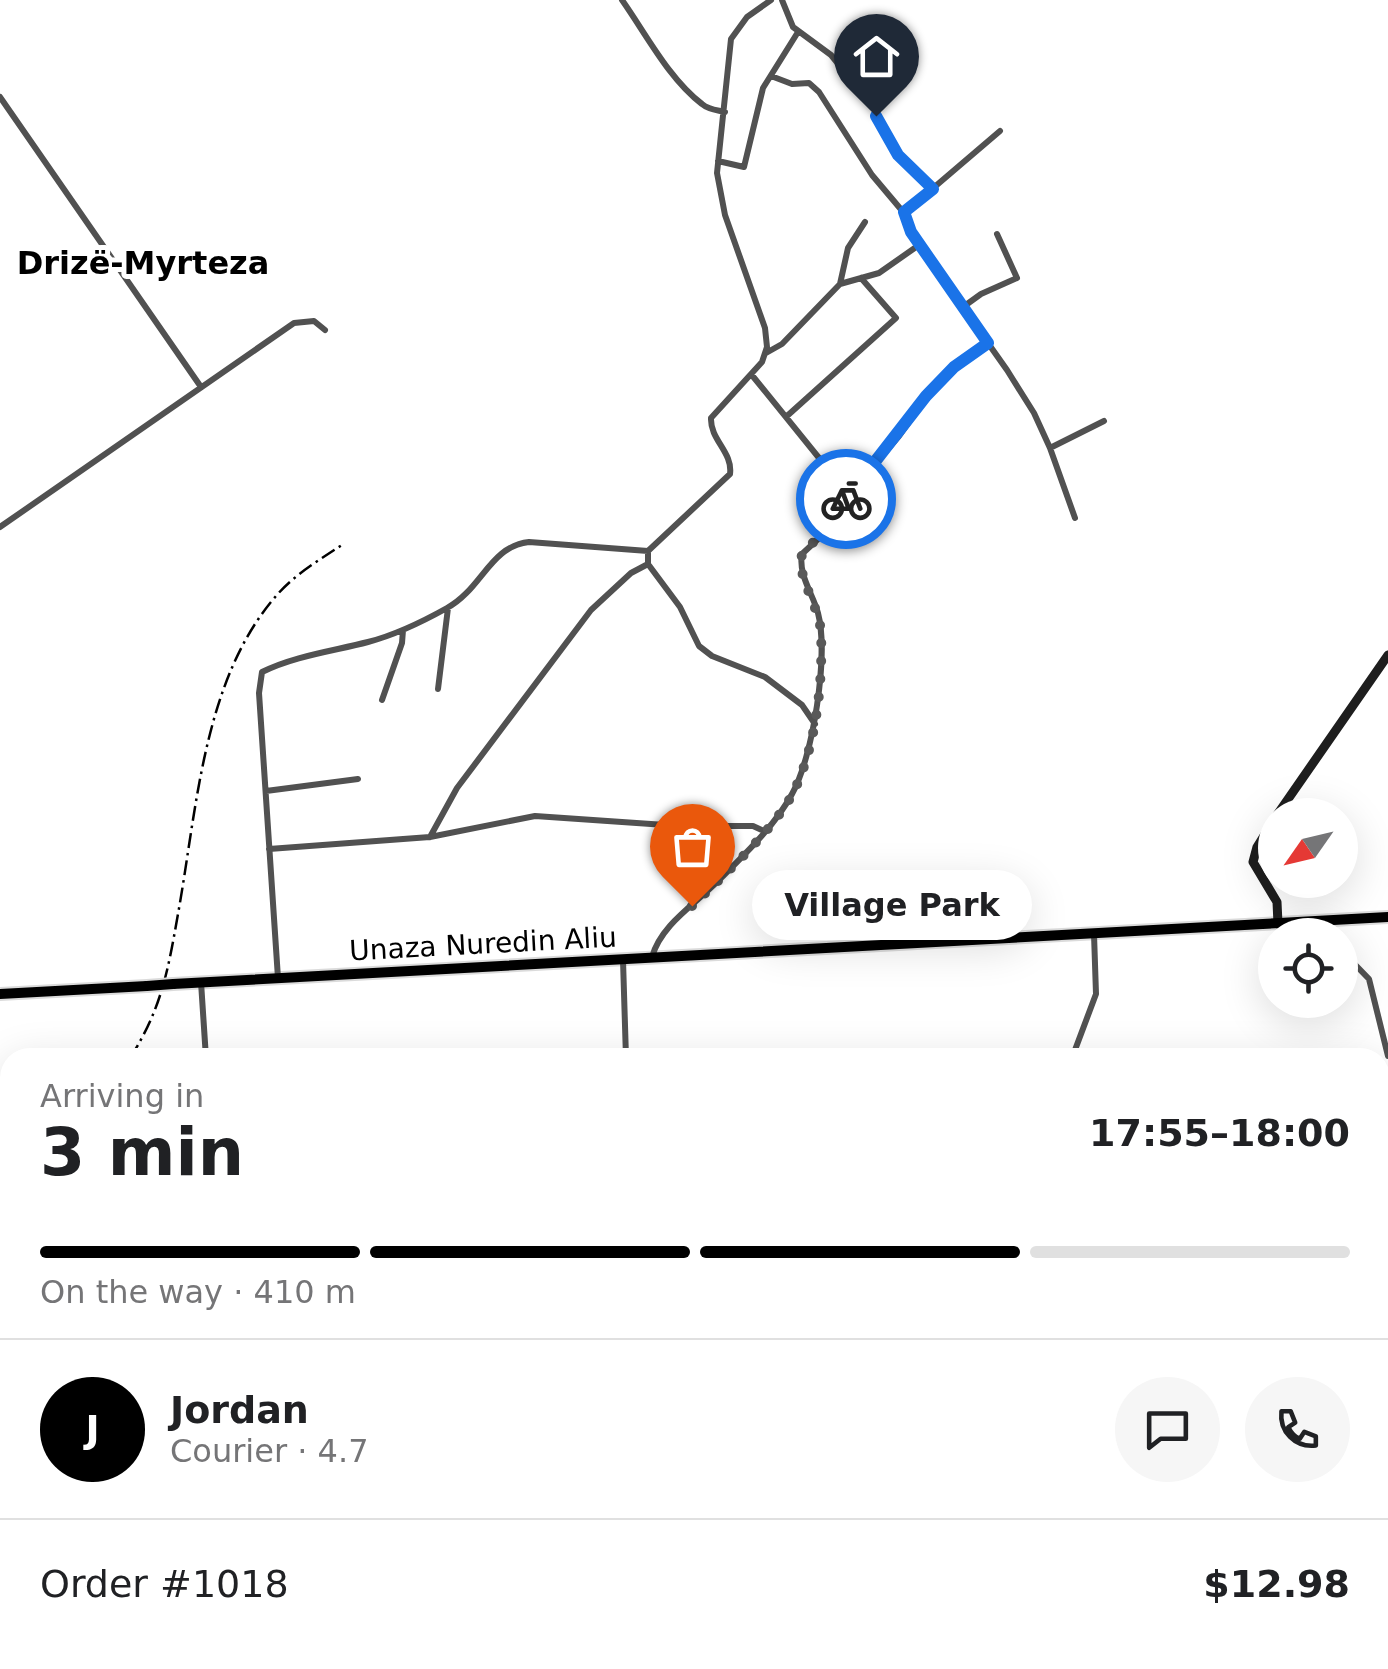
<!DOCTYPE html>
<html lang="en">
<head>
<meta charset="utf-8">
<style>
	body { margin:0; font-family:"DejaVu Sans",sans-serif; background:#f6f6f6; color:#202124; height:100vh; display:flex; flex-direction:column; font-size:38px; white-space:nowrap }
	* { box-sizing:border-box; margin:0 }
	p { font-size:32px; color:#757577 }
	.icon { flex:none; width:55px; height:55px; fill:none; stroke:currentColor; stroke-width:2; stroke-linecap:round; stroke-linejoin:round }
	.map { position:relative; flex:1; overflow:hidden }
	.side { position:absolute; left:0px; top:1048px; width:1390px; height:622px; display:flex; flex-direction:column; background:#fff; border-radius:30px 30px 0 0; box-shadow:0 10px 40px #0002 }
	.side>* { flex:none }
	.needle { width:65px; rotate:236deg }
	.tools { position:absolute; left:1258px; top:798px; display:grid; gap:20px }
	.tools a { display:grid; place-items:center; width:100px; height:100px; border-radius:50%; background:#fff; box-shadow:0 10px 40px #0002; font-size:50px }
	.pin { position:absolute; display:grid; place-items:center; width:85px; height:85px; color:#fff; margin:-102px -42px; border-radius:50% 50% 50% 0; rotate:-45deg; box-shadow:0 0 10px #0007 }
	.pin .icon { rotate:45deg }
	.courier { position:absolute; display:grid; place-items:center; width:100px; height:100px; margin:-50px; border:8px solid #1a73e8; border-radius:50%; background:#fff; color:#222; box-shadow:0 2px 12px #0007 }
	.bubble { position:absolute; height:70px; border-radius:35px; background:#fff; box-shadow:0 10px 40px #0002; font-size:32px; font-weight:700; line-height:70px; text-align:center }
	.summary em { font-style:normal; font-weight:700 }
	.summary div { display:flex; flex-direction:column-reverse }
	.summary { display:flex; align-items:center; justify-content:space-between; height:170px; padding:0 40px }
	h1 { font-size:65px; font-weight:700; line-height:75px }
	.bar { display:grid; grid-template-columns:repeat(4,1fr); gap:15px 10px; align-content:center; height:120px; padding:0 40px }
	.bar i { height:12px; border-radius:8px; background:#e0e0e0 }
	.bar .active { background:#000 }
	.bar p { grid-column:span 4 }
	.line { display:flex; align-items:center; gap:25px; padding:0 40px; border-top:2px solid #e0e0e0 }
	.line div { flex:1 }
	.round { display:grid; place-items:center; flex:none; width:105px; height:105px; border-radius:52px; background:#f6f6f6 }
	.map>svg:first-child { display:block }
	.lines { fill:none; stroke-linecap:round; stroke-linejoin:round }
	.primary-casing { stroke:#dbdbdb; stroke-width:14 }
	.minor { stroke:#515151; stroke-width:6 }
	.secondary { stroke:#1e1e1e; stroke-width:9 }
	.primary { stroke:#000; stroke-width:10 }
	.rail { stroke:#000; stroke-width:2.5; stroke-dasharray:15 5 2.5 5; stroke-linecap:butt }
	.primary-bridge-casing { stroke:#dbdbdb; stroke-width:14; stroke-linecap:butt }
	.primary-bridge { stroke:#000; stroke-width:10 }
	.done { stroke:#595959; stroke-width:10; stroke-dasharray:0 18 }
	.route { stroke:#1a73e8; stroke-width:12 }
	.labels { text-anchor:middle; dominant-baseline:central; stroke-width:10; stroke-linejoin:round; paint-order:stroke }
	.street-label { font-size:28px; fill:#000; stroke:#fff }
	.quarter-label { font-size:32px; font-weight:bold; fill:#000; stroke:#fff }
</style>
</head>
<body>
<div class="map">
<svg width="1388" height="1669" viewBox="0 0 1388 1669">
	<rect width="100%" height="100%" fill="#fff"/>
	<g class="lines">
		<defs>
			<path id="primary" d="M 173,984 L 1388,917
				M 0,994 L 147,986"/>
		</defs>
		<use href="#primary" class="primary-casing"/>
		<path class="minor" d="M 622,0 C 646,34 669,79 702,104 C 709,110 717,110 725,112
			M 782,0 L 793,27 L 831,55 L 857,87 L 865,90 L 899,155 L 933,189
			M 771,76 L 792,84 L 809,83 L 819,92 L 872,175 L 904,213 L 923,251 L 1007,370 L 1034,413 L 1050,448 L 1104,421
			M 0,97 L 201,387
			M 718,161 L 744,167 L 763,88 L 798,32
			M 904,213 L 1000,131
			M 840,284 L 848,248 L 865,222
			M 963,307 L 981,294 L 1017,278 L 997,234
			M 766,353 L 782,344 L 840,284 L 879,273 L 919,245
			M 751,374 L 849,495
			M 787,416 L 896,318 L 861,278
			M 1050,448 L 1075,518
			M 0,527 L 294,323 L 314,321 L 325,330
			M 648,551 L 648,564 L 680,607 L 699,646 L 712,656 L 765,677 L 802,705 L 815,724
			M 438,689 L 448,608
			M 382,700 L 402,643 L 403,630
			M 266,791 L 358,779
			M 430,837 L 457,788 L 591,610 L 631,573 L 648,564
			M 269,849 L 430,837 L 535,816 L 680,826 L 753,826 L 764,831
			M 1316,922 L 1326,935
			M 1340,949 L 1369,979 L 1388,1056
			M 652,957 C 661,925 694,905 717,882 C 742,857 775,826 792,794 C 813,757 829,655 818,613 C 813,594 798,575 802,554 L 832,526 L 849,495 L 899,436 L 927,397 L 954,367 L 988,343
			M 623,960 L 626,1058
			M 278,978 L 259,693 L 262,672 C 294,656 333,651 368,642 C 395,635 422,622 447,608 C 482,589 490,546 529,542 L 648,551 L 730,474 C 733,452 710,440 711,418 L 762,362 L 767,347 L 765,328 L 725,215 L 717,173 L 731,39 L 747,17 L 771,0
			M 201,982 L 206,1058
			M 1072,1058 L 1096,994 L 1094,934
			M 1380,1150 L 1388,1150
			M 0,1171 L 10,1172
			M 1388,1218 L 1384,1241 L 1388,1267
			M 0,1232 L 10,1233
			M 0,1300 L 10,1300
			M 0,1425 L 10,1430
			M 1380,1549 L 1388,1513
			M 1380,1558 L 1383,1623 L 1388,1630
			M 1085,1660 L 1114,1669
			M 710,1669 L 716,1660
			M 1213,1669 L 1224,1660"/>
		<path class="secondary" d="M 1277,815 L 1388,655
			M 1275,818 L 1257,847 L 1253,862 L 1277,902 L 1278,924"/>
		<use href="#primary" class="primary"/>
		<path class="rail" d="M 130,1058 C 162,1008 168,970 178,914 C 197,809 203,680 276,596 C 294,575 319,560 342,545
			M 0,1147 L 10,1144
			M 0,1454 L 10,1451"/>
		<defs>
			<path id="primary-bridge" d="M 147,986 L 173,984"/>
		</defs>
		<use href="#primary-bridge" class="primary-bridge-casing"/>
		<use href="#primary-bridge" class="primary-bridge"/>
	</g>
	<g class="lines">
		<path class="done" d="M 692,906 C 722,877 776,828 794,791 C 816,746 823,683 821,633 C 820,609 799,580 801,559 C 803,547 812,544 821,537 C 833,528 839,512 846,499"/>
		<path class="route" d="M 846,499 L 926,396 L 954,367 L 988,343 L 911,232 L 904,212 L 933,189 L 898,155 L 876,116"/>
	</g>
	<g class="labels">
		<g class="street-label">
			<text transform="translate(483 944) rotate(-3)">Unaza Nuredin Aliu</text>
		</g>
		<g class="quarter-label">
			<text x="143" y="263">Drizë-Myrteza</text>
		</g>
	</g>
</svg>
<div class="tools">
<a><svg class="needle" viewBox="-14 -14 28 28"><path d="M0-13l5 13h-10z" fill="#e53935"/><path d="M0 13l5-13h-10z" fill="#757577"/></svg></a>
<a><svg class="icon" aria-label="locate" viewBox="0 0 24 24"><circle cx="12" cy="12" r="6"/><path d="M12 2v4M12 18v4M2 12h4M18 12h4"/></svg></a>
</div>
<div class="pin" style="left:692px;top:906px;background:#ea580c"><svg class="icon" aria-label="bag" viewBox="0 0 24 24"><path d="M5 8h14l-1 12H6zM9 8a3 3 0 0 1 6 0"/></svg></div>
<div class="pin" style="left:876px;top:116px;background:#1f2937"><svg class="icon" aria-label="home" viewBox="0 0 24 24"><path d="M3 11l9-7 9 7M6 9v11h12V9"/></svg></div>
<div class="courier" style="left:846px;top:499px"><svg class="icon" aria-label="bike" viewBox="0 0 24 24"><circle cx="6" cy="16" r="4"/><circle cx="18" cy="16" r="4"/><path d="M6 16l4-8h5l3 8M10 8l3 8H6M13 5h3"/></svg></div>
<div class="bubble" style="left:752px;top:870px;width:280px">Village Park</div>
<section class="side">
<div class="summary"><div><h1>3 min</h1><p>Arriving in</p></div><em>17:55–18:00</em></div>
<div class="bar"><i class="active"></i><i class="active"></i><i class="active"></i><i></i><p>On the way · 410 m</p></div>
<div class="line" style="height:180px"><b class="round" style="background:#000;color:#fff">J</b><div><b>Jordan</b><p>Courier · 4.7</p></div><a class="round"><svg class="icon" aria-label="chat" viewBox="0 0 24 24"><path d="M4 5h16v11H9l-5 4z"/></svg></a><a class="round"><svg class="icon" aria-label="phone" viewBox="0 0 24 24"><path d="M5 4h4l2 5-3 2q2 4 5 5l2-3 5 2v4C11 20 4 13 5 4z"/></svg></a></div>
<div class="line" style="height:130px"><div>Order #1018</div><b>$12.98</b></div>
</section>
</div>
</body>
</html>
